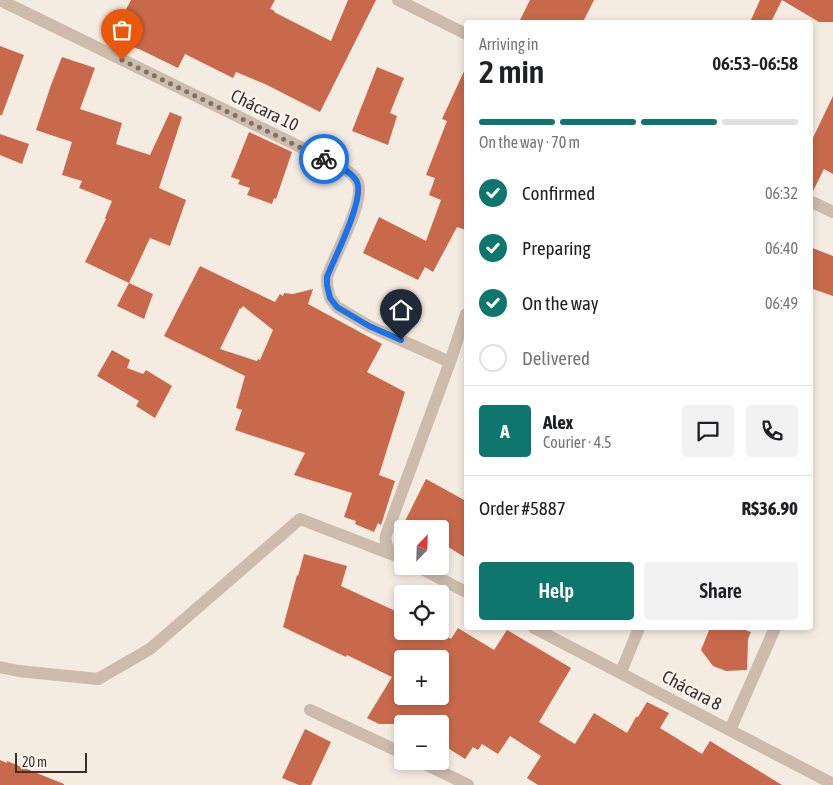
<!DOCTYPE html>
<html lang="en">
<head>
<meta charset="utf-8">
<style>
	body { margin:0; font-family:"Asap Condensed",sans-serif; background:#f2f2f2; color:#202124; height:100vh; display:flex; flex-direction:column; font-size:19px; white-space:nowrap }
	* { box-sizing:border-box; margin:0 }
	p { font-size:16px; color:#757577 }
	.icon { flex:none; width:28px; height:28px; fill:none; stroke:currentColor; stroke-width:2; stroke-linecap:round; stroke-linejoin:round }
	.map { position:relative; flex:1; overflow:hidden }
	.panel { position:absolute; left:464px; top:20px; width:349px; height:610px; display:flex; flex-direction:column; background:#fff; border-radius:5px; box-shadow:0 2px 8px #0003 }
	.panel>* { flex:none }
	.needle { width:32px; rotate:23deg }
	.buttons { position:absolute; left:394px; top:520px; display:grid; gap:10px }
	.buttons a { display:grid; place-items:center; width:55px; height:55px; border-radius:5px; background:#fff; box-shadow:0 2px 8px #0003; font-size:25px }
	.scale { position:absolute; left:15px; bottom:12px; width:72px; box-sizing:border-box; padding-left:5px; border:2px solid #3b302b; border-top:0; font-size:14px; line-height:18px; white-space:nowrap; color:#3b302b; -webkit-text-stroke:4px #fbf5ee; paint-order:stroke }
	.pin { position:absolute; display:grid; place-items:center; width:42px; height:42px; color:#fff; margin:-51px -21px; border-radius:50% 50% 50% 0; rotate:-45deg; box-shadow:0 0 5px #0007 }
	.pin .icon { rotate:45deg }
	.courier { position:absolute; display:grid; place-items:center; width:50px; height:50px; margin:-25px; border:4px solid #1a73e8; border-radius:50%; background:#fff; color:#222; box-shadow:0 1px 6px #0007 }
	.head em { font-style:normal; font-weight:600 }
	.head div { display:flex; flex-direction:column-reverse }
	.head { display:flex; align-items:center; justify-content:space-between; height:85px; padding:0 15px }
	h1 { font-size:32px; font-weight:600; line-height:38px }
	.bar { display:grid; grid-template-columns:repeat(4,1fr); gap:8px 5px; align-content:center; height:60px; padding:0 15px }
	.bar i { height:6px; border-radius:4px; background:#e0e0e0 }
	.bar .selected { background:#0f766e }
	.bar p { grid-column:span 4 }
	.line { display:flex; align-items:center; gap:12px; padding:0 15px; border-top:1px solid #e0e0e0 }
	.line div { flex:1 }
	.round { display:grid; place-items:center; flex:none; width:52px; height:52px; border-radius:5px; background:#f2f2f2 }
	ol { padding:0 15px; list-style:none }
	li { display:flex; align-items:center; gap:15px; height:55px }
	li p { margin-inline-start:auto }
	li .icon { padding:5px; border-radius:50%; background:#0f766e; color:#fff; stroke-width:4 }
	li:last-child { color:#757577 }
	li i { width:28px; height:28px; border:2px solid #e0e0e0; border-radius:50% }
	.action { display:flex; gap:10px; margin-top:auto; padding:10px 15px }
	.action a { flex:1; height:58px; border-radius:5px; background:#0f766e; color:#fff; font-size:20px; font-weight:600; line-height:58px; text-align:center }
	.action a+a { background:#f2f2f2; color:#202124 }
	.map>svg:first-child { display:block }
	.building { fill:#c8694b; fill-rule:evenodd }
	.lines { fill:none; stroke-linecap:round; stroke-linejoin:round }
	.minor { stroke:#cdbbac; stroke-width:12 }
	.done { stroke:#7c716b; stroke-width:5; stroke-dasharray:0 9 }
	.route { stroke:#1a73e8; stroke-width:6 }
	.labels { text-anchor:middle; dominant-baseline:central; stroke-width:4.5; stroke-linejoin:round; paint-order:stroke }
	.street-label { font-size:18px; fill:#3b302b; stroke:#fbf5ee }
</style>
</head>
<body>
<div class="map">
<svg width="833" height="785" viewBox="0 0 833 785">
	<rect width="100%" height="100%" fill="#f4ebe1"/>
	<path class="building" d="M 131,0 L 275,0 L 270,9 L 275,11 L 274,12 L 331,41 L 348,0 L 376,0 L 320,112 L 265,84 L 236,72 L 233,78 L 185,54 L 178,68 L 139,49 L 138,49 L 112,37 Z
		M 530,0 L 594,0 L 583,22 L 519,22 Z
		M 760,0 L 782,0 L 771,22 L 750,22 Z
		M 782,0 L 833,0 L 833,22 L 819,22 Z
		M 0,46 L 24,55 L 2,115 L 0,115 Z
		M 62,57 L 95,68 L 80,109 L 122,123 L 116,144 L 150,155 L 170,112 L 182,117 L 159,188 L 186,200 L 170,246 L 150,238 L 129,283 L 85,262 L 106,219 L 105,218 L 112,201 L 79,188 L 82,181 L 62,175 L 72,142 L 36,130 L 51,85 Z
		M 377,67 L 404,78 L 390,113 L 397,116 L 388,145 L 352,131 Z
		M 466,67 L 466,230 L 457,227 L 433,272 L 425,267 L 418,280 L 363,253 L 379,217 L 426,241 L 441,200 L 429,195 L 435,178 L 426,175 L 447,121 L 442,119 Z
		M 833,96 L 833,174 L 824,169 L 812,193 L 810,193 L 810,144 Z
		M 249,132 L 292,152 L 276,199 L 274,198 L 272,204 L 247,195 L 250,188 L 238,184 L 240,180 L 231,177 Z
		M 0,134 L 29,144 L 22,164 L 0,155 Z
		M 810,247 L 833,256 L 833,296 L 810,288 Z
		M 200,266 L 275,302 L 280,294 L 283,296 L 284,293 L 293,294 L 313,289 L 308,304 L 382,344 L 367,372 L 405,392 L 379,475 L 395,481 L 381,525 L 378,523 L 374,532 L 355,524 L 356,521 L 344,517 L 352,493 L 294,475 L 305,453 L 235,430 L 242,410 L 236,408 L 245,376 L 164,336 ZM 243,306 L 273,330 L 260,360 L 258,359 L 257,361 L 220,349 L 240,308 L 241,309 Z
		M 129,283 L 153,294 L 144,319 L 117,306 Z
		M 112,350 L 130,360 L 127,368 L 143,374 L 146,370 L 172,386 L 155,418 L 136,406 L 139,401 L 97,376 Z
		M 426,479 L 466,501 L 466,558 L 440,542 L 440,529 L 401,529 Z
		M 304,554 L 347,566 L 341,586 L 402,614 L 402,631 L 438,631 L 451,639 L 458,628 L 494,650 L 507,630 L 571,668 L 539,722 L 575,744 L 594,713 L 627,733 L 636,717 L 638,717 L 647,702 L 669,713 L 660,728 L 702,754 L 710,741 L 782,785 L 538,785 L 527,778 L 541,756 L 510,736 L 498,754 L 482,744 L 478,750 L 473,747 L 465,759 L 440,743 L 440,724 L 379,724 L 367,718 L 392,677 L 347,655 L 346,657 L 283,627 L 297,575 L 298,576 ZM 402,659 L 440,659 L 440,696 L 402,696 Z
		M 710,628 L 739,628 L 751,632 L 748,639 L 747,670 L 726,671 L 713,666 L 701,650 Z
		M 305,729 L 331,742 L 311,785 L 299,785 L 282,778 Z
		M 0,760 L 7,763 L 7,761 L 64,784 L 64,785 L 0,785 Z"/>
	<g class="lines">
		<path class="minor" d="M 0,0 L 331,162 C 340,167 354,172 358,183 C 365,202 334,256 327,277 L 327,285 L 330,298 L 337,307 L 369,326 L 450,362
			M 398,0 L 466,34
			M 810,201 L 833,212
			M 396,556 C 389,551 384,544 386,535 L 450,362 L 466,314
			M 416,566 L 466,592
			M 534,628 L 833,784
			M 0,667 L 18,671 L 98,679 L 150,649 L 300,519 L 396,556
			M 621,672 L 639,628
			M 310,710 L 402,753
			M 730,730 L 775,628
			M 419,761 L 468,785"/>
	</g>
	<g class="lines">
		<path class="done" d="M 122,60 L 324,159"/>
		<path class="route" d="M 324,159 C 335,164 349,170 356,180 C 367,196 334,258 327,277 L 327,285 L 330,298 L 337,307 L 369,326 L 401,340"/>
	</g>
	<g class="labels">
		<g class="street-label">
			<text transform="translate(265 110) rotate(26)">Chácara 10</text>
			<text transform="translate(692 690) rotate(28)">Chácara 8</text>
		</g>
	</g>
</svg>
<div class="buttons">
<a><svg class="needle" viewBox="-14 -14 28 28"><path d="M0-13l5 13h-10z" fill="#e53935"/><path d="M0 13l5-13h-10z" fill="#757577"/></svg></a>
<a><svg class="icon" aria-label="locate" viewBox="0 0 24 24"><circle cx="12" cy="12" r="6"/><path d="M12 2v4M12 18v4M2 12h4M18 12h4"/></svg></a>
<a>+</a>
<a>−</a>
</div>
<div class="scale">20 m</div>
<div class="pin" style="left:122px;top:60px;background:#ea580c"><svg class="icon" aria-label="bag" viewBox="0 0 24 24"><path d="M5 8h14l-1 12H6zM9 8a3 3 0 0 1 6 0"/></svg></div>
<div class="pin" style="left:401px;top:340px;background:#1f2937"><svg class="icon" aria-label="home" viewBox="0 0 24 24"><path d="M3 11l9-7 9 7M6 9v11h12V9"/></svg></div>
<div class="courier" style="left:324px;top:159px"><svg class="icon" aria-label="bike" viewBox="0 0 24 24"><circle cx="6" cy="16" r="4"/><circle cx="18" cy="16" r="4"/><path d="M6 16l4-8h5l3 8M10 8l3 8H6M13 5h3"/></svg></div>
<section class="panel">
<div class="head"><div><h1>2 min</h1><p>Arriving in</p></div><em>06:53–06:58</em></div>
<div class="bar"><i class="selected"></i><i class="selected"></i><i class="selected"></i><i></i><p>On the way · 70 m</p></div>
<ol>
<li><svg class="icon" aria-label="check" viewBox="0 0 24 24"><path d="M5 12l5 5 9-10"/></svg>Confirmed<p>06:32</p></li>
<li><svg class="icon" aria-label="check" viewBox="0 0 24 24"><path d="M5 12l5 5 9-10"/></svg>Preparing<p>06:40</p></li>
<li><svg class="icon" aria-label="check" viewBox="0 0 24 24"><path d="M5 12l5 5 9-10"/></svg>On the way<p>06:49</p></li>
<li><i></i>Delivered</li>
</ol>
<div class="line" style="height:90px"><b class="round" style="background:#0f766e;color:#fff">A</b><div><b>Alex</b><p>Courier · 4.5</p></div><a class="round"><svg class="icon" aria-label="chat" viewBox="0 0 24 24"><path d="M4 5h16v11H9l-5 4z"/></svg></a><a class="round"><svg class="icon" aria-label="phone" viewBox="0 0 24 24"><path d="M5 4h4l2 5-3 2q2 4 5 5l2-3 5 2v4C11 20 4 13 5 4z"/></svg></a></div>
<div class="line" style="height:65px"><div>Order #5887</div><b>R$36.90</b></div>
<div class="action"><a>Help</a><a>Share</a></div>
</section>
</div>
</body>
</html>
